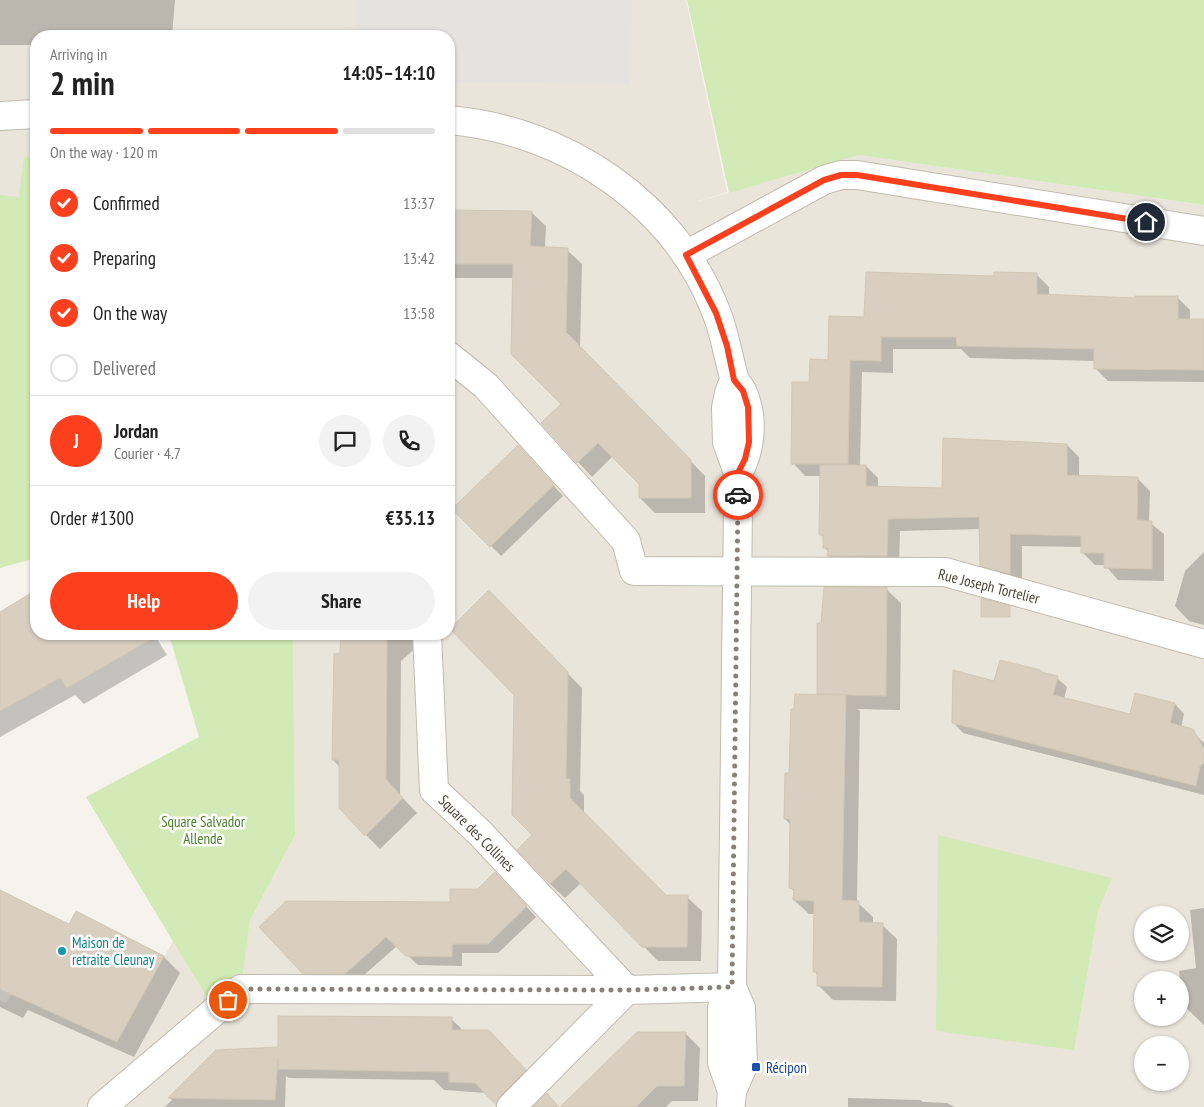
<!DOCTYPE html>
<html lang="en">
<head>
<meta charset="utf-8">
<style>
	body { margin:0; font-family:"PT Sans Narrow",sans-serif; background:#f2f2f2; color:#222; height:100vh; display:flex; flex-direction:column; font-size:19px; white-space:nowrap }
	* { box-sizing:border-box; margin:0 }
	p { font-size:16px; color:#767676 }
	.icon { flex:none; width:28px; height:28px; fill:none; stroke:currentColor; stroke-width:2; stroke-linecap:round; stroke-linejoin:round }
	.map { position:relative; flex:1; overflow:hidden }
	.panel { position:absolute; left:30px; top:30px; width:425px; height:610px; display:flex; flex-direction:column; background:#fff; border-radius:20px; box-shadow:0 1px 4px #0004 }
	.panel>* { flex:none }
	.controls { position:absolute; left:1134px; top:906px; display:grid; gap:10px }
	.controls a { display:grid; place-items:center; width:55px; height:55px; border-radius:50%; background:#fff; box-shadow:0 1px 4px #0004; font-size:25px }
	.pin { position:absolute; display:grid; place-items:center; width:42px; height:42px; color:#fff; margin:-21px; border:2px solid #fff; border-radius:50%; box-shadow:0 1px 5px #0007 }
	.courier { position:absolute; display:grid; place-items:center; width:50px; height:50px; margin:-25px; border:4px solid #fc3f1d; border-radius:50%; background:#fff; color:#222; box-shadow:0 1px 6px #0007 }
	.headline em { font-style:normal; font-weight:600 }
	.headline div { display:flex; flex-direction:column-reverse }
	.headline { display:flex; align-items:center; justify-content:space-between; height:85px; padding:0 20px }
	h1 { font-size:32px; font-weight:600; line-height:38px }
	.bar { display:grid; grid-template-columns:repeat(4,1fr); gap:8px 5px; align-content:center; height:60px; padding:0 20px }
	.bar i { height:6px; border-radius:4px; background:#e0e0e0 }
	.bar .on { background:#fc3f1d }
	.bar p { grid-column:span 4 }
	.line { display:flex; align-items:center; gap:12px; padding:0 20px; border-top:1px solid #e0e0e0 }
	.line div { flex:1 }
	.round { display:grid; place-items:center; flex:none; width:52px; height:52px; border-radius:26px; background:#f2f2f2 }
	ol { padding:0 20px; list-style:none }
	li { display:flex; align-items:center; gap:15px; height:55px }
	li p { margin-inline-start:auto }
	li .icon { padding:5px; border-radius:50%; background:#fc3f1d; color:#fff; stroke-width:4 }
	li:last-child { color:#767676 }
	li i { width:28px; height:28px; border:2px solid #e0e0e0; border-radius:50% }
	.button { display:flex; gap:10px; margin-top:auto; padding:10px 20px }
	.button a { flex:1; height:58px; border-radius:30px; background:#fc3f1d; color:#fff; font-size:20px; font-weight:600; line-height:58px; text-align:center }
	.button a+a { background:#f2f2f2; color:#222 }
	.map>svg:first-child { display:block }
	.residential { fill:#eae5da; fill-rule:evenodd }
	.green { fill:#d2eab5 }
	.parking { fill:#e5e3e0 }
	.shadow { fill:#0003 }
	.building { fill:#d8cfc1; stroke:#d3c7b4 }
	.lines { fill:none; stroke-linecap:round; stroke-linejoin:round }
	.minor-casing { stroke:#c2bbae; stroke-width:30 }
	.minor { stroke:#fff; stroke-width:28 }
	.done { stroke:#878178; stroke-width:5; stroke-dasharray:0 9 }
	.route { stroke:#fc3f1d; stroke-width:6 }
	.culture-dot { fill:#0f9aa8; stroke:#fff; stroke-width:2 }
	.transit-dot { fill:#1a4fb4; stroke:#fff; stroke-width:2 }
	.labels { text-anchor:middle; dominant-baseline:central; stroke-width:5; stroke-linejoin:round; paint-order:stroke }
	.street-label { font-size:15px; fill:#4b4439; stroke:#fff }
	.park-label { font-size:15px; fill:#4a7f2a; stroke:#fff }
	.culture-label { font-size:15px; fill:#0d838f; stroke:#fff; text-anchor:start }
	.transit-label { font-size:15px; fill:#164399; stroke:#fff; text-anchor:start }
</style>
</head>
<body>
<div class="map">
<svg width="1204" height="1107" viewBox="0 0 1204 1107">
	<rect width="100%" height="100%" fill="#f6f3ec"/>
	<path class="residential" d="M 0,0 L 686,0 L 727,192 L 686,205 L 859,155 L 1204,205 L 1204,1107 L 0,1107 L 0,1000 L 6,1003 L 18,982 L 29,1002 L 117,1042 L 173,941 L 215,1011 L 241,989 L 250,920 L 295,835 L 293,634 L 449,634 L 449,36 L 36,36 L 36,156 L 24,157 L 36,282 L 0,326 ZM 1142,915 L 1180,915 L 1180,952 L 1142,952 ZM 1142,980 L 1180,980 L 1180,1018 L 1142,1018 ZM 1142,1045 L 1180,1045 L 1180,1082 L 1142,1082 Z"/>
	<path class="green" d="M 687,0 L 1204,0 L 1204,205 L 859,155 L 729,193 Z
		M 36,156 L 36,558 L 0,568 L 0,195 L 19,197 L 24,157 Z
		M 169,634 L 293,634 L 295,835 L 250,920 L 241,989 L 215,1011 L 86,797 L 199,737 Z
		M 938,835 L 1112,878 L 1098,911 L 1074,1050 L 936,1031 Z"/>
	<path class="parking" d="M 355,0 L 632,0 L 630,84 L 449,82 L 449,36 L 357,36 Z"/>
	<path class="shadow" d="M 0,0 L 175,0 L 172,36 L 36,36 L 36,45 L 0,45 Z
		M 449,211 L 531,212 L 546,226 L 545,248 L 567,250 L 582,264 L 580,347 L 705,476 L 705,513 L 655,513 L 640,498 L 641,484 L 613,456 L 592,477 L 578,462 L 563,404 L 514,278 L 449,278 Z
		M 1037,275 L 1049,287 L 1049,296 L 1136,299 L 1178,298 L 1190,310 L 1190,321 L 1204,321 L 1204,382 L 1108,381 L 1095,368 L 1096,361 L 970,358 L 961,349 L 893,349 L 893,373 L 862,372 L 860,466 L 866,466 L 878,478 L 878,488 L 943,490 L 1067,445 L 1079,457 L 1079,477 L 1137,478 L 1150,491 L 1149,522 L 1164,534 L 1164,581 L 1118,580 L 1105,565 L 1095,565 L 1082,552 L 1082,547 L 1022,546 L 1022,585 L 994,578 L 981,565 L 981,529 L 900,531 L 899,568 L 841,568 L 828,556 L 829,552 L 824,547 L 824,538 L 820,534 L 821,476 L 805,476 L 793,463 L 810,384 L 865,318 L 995,277 Z
		M 528,457 L 563,496 L 501,556 L 454,509 Z
		M 1204,552 L 1204,625 L 1189,621 L 1175,606 L 1185,571 Z
		M 886,589 L 901,603 L 900,710 L 857,709 L 860,711 L 857,902 L 873,917 L 873,924 L 882,925 L 897,939 L 896,1001 L 833,1000 L 818,985 L 818,975 L 814,971 L 815,914 L 809,914 L 794,900 L 795,892 L 790,888 L 791,825 L 785,819 L 795,710 L 821,696 L 818,693 L 822,624 Z
		M 36,592 L 36,634 L 154,634 L 167,655 L 84,704 L 75,695 L 0,737 L 0,611 L 1,612 Z
		M 503,607 L 582,688 L 580,791 L 584,795 L 584,814 L 665,896 L 687,897 L 702,911 L 701,961 L 658,961 L 581,883 L 565,898 L 550,884 L 533,835 Z
		M 342,634 L 410,634 L 420,644 L 401,661 L 400,795 L 417,813 L 380,849 L 366,835 L 340,767 L 333,760 Z
		M 1041,671 L 1044,674 L 1057,678 L 1067,687 L 1064,699 L 1131,715 L 1136,694 L 1175,704 L 1184,714 L 1181,728 L 1192,731 L 1204,743 L 1204,795 L 963,733 L 954,723 L 995,683 Z
		M 505,883 L 536,917 L 498,953 L 462,953 L 462,966 L 418,965 L 397,946 L 355,983 L 314,983 L 304,973 L 452,903 Z
		M 0,891 L 70,925 L 76,913 L 164,957 L 180,973 L 134,1057 L 28,1010 L 23,1018 L 0,1007 Z
		M 1204,908 L 1204,1025 L 1184,1006 L 1179,971 L 1196,968 L 1190,910 Z
		M 451,1019 L 461,1028 L 461,1032 L 499,1041 L 534,1080 L 500,1107 L 486,1093 L 444,1090 L 434,1080 L 289,1078 L 286,1076 L 285,1107 L 165,1107 L 172,1100 L 170,1098 L 217,1051 L 279,1048 Z
		M 685,1033 L 700,1048 L 698,1101 L 672,1101 L 666,1107 L 562,1107 Z
		M 848,1098 L 920,1100 L 923,1102 L 947,1103 L 955,1107 L 848,1107 Z"/>
	<path class="building" d="M 449,210 L 532,211 L 530,246 L 568,248 L 566,332 L 691,460 L 691,498 L 639,498 L 639,484 L 598,443 L 577,463 L 541,423 L 561,404 L 511,354 L 513,264 L 449,264 Z
		M 866,272 L 994,276 L 994,272 L 1037,273 L 1037,294 L 1135,298 L 1135,296 L 1178,296 L 1178,319 L 1204,319 L 1204,370 L 1094,369 L 1094,349 L 957,346 L 956,337 L 881,337 L 881,361 L 850,360 L 848,464 L 791,464 L 792,382 L 809,382 L 810,359 L 828,360 L 829,316 L 864,317 Z
		M 943,438 L 1067,444 L 1067,475 L 1138,477 L 1137,520 L 1152,521 L 1152,569 L 1104,568 L 1104,553 L 1081,553 L 1081,536 L 1010,534 L 1010,574 L 980,566 L 979,517 L 888,519 L 887,556 L 827,556 L 828,548 L 823,548 L 823,535 L 819,535 L 820,465 L 866,465 L 866,486 L 942,488 Z
		M 518,445 L 554,485 L 490,547 L 452,509 Z
		M 824,587 L 887,587 L 886,696 L 817,694 L 817,623 L 821,623 Z
		M 36,590 L 36,634 L 160,634 L 67,688 L 60,678 L 0,711 L 0,612 Z
		M 489,590 L 568,672 L 566,779 L 570,779 L 570,798 L 666,895 L 688,895 L 687,947 L 642,947 L 566,869 L 550,884 L 517,850 L 532,835 L 512,815 L 514,695 L 450,629 Z
		M 981,598 L 1010,606 L 1010,617 L 981,617 Z
		M 341,634 L 387,634 L 386,779 L 403,798 L 365,836 L 339,808 L 339,760 L 332,760 L 334,654 L 340,653 Z
		M 1000,660 L 1041,670 L 1041,672 L 1058,676 L 1053,695 L 1130,714 L 1135,693 L 1175,703 L 1170,723 L 1193,729 L 1204,749 L 1204,763 L 1200,766 L 1196,786 L 952,723 L 953,670 L 994,681 Z
		M 795,694 L 846,695 L 842,900 L 859,901 L 859,922 L 883,923 L 882,987 L 817,986 L 817,972 L 813,972 L 814,901 L 793,900 L 794,889 L 789,888 L 790,819 L 784,819 L 785,773 L 789,773 L 791,709 L 794,709 Z
		M 495,872 L 527,906 L 488,944 L 452,944 L 452,957 L 406,956 L 386,937 L 345,974 L 303,974 L 259,927 L 286,901 L 450,902 L 450,889 L 478,889 Z
		M 0,890 L 69,924 L 76,911 L 164,956 L 117,1042 L 0,989 Z
		M 278,1016 L 452,1017 L 452,1030 L 489,1030 L 526,1070 L 500,1096 L 496,1105 L 475,1083 L 449,1082 L 449,1072 L 278,1069 L 278,1058 L 275,1100 L 168,1098 L 216,1050 L 278,1047 Z
		M 637,1032 L 686,1032 L 684,1086 L 657,1086 L 636,1107 L 560,1107 Z
		M 547,1093 L 559,1107 L 533,1107 Z"/>
	<g class="lines">
		<defs>
			<path id="minor" d="M 0,116 L 36,114
				M 449,120 C 565,130 675,203 717,314 C 725,335 728,356 734,377 C 735,383 741,387 743,393 C 754,418 751,450 738,473
				M 686,255 L 824,180 L 841,175 L 857,175 L 1204,231
				M 449,356 L 486,386 L 626,541 L 634,571 L 945,572 L 1204,644
				M 427,634 L 434,790 L 480,833 L 627,990
				M 732,1091 L 743,1066 L 741,1008 L 732,987 L 738,508 L 738,473 L 727,442 L 726,408 L 729,393 L 734,380
				M 731,1103 L 732,1091 L 722,1063 L 722,1008 L 732,987
				M 102,1107 L 241,989 L 627,990 L 732,987
				M 511,1107 L 627,990"/>
		</defs>
		<use href="#minor" class="minor-casing"/>
		<use href="#minor" class="minor"/>
	</g>
	<g class="lines">
		<path class="done" d="M 228,1000 L 241,989 L 627,990 L 732,987 L 738,495"/>
		<path class="route" d="M 738,495 L 738,473 L 745,459 L 749,442 L 748,407 L 743,391 L 734,380 L 727,346 L 716,313 L 686,255 L 824,180 L 841,175 L 857,175 L 1146,222"/>
	</g>
	<circle class="culture-dot" cx="62" cy="951" r="5"/>
	<rect class="transit-dot" x="751" y="1062" width="10" height="10" rx="2.5"/>
	<g class="labels">
		<g class="street-label">
			<text transform="translate(989 586) rotate(14)">Rue Joseph Tortelier</text>
			<text transform="translate(477 833) rotate(45)">Square des Collines</text>
		</g>
		<g class="park-label">
			<text x="203" y="821">Square Salvador<tspan x="203" dy="17">Allende</tspan></text>
		</g>
		<g class="culture-label">
			<text x="72" y="942">Maison de<tspan x="72" dy="17">retraite Cleunay</tspan></text>
		</g>
		<g class="transit-label">
			<text x="766" y="1067">Récipon</text>
		</g>
	</g>
</svg>
<div class="controls">
<a><svg class="icon" aria-label="layers" viewBox="0 0 24 24"><path d="M12 4l9 5-9 5-9-5zM3 14l9 5 9-5"/></svg></a>
<a>+</a>
<a>−</a>
</div>
<div class="pin" style="left:228px;top:1000px;background:#ea580c"><svg class="icon" aria-label="bag" viewBox="0 0 24 24"><path d="M5 8h14l-1 12H6zM9 8a3 3 0 0 1 6 0"/></svg></div>
<div class="pin" style="left:1146px;top:222px;background:#1f2937"><svg class="icon" aria-label="home" viewBox="0 0 24 24"><path d="M3 11l9-7 9 7M6 9v11h12V9"/></svg></div>
<div class="courier" style="left:738px;top:495px"><svg class="icon" aria-label="car" viewBox="0 0 24 24"><path d="M5 17H2v-5l4-1 3-4h7l3 4 3 1v5h-3M9 17h6M6 11h13"/><circle cx="7" cy="17" r="2"/><circle cx="17" cy="17" r="2"/></svg></div>
<section class="panel">
<div class="headline"><div><h1>2 min</h1><p>Arriving in</p></div><em>14:05–14:10</em></div>
<div class="bar"><i class="on"></i><i class="on"></i><i class="on"></i><i></i><p>On the way · 120 m</p></div>
<ol>
<li><svg class="icon" aria-label="check" viewBox="0 0 24 24"><path d="M5 12l5 5 9-10"/></svg>Confirmed<p>13:37</p></li>
<li><svg class="icon" aria-label="check" viewBox="0 0 24 24"><path d="M5 12l5 5 9-10"/></svg>Preparing<p>13:42</p></li>
<li><svg class="icon" aria-label="check" viewBox="0 0 24 24"><path d="M5 12l5 5 9-10"/></svg>On the way<p>13:58</p></li>
<li><i></i>Delivered</li>
</ol>
<div class="line" style="height:90px"><b class="round" style="background:#fc3f1d;color:#fff">J</b><div><b>Jordan</b><p>Courier · 4.7</p></div><a class="round"><svg class="icon" aria-label="chat" viewBox="0 0 24 24"><path d="M4 5h16v11H9l-5 4z"/></svg></a><a class="round"><svg class="icon" aria-label="phone" viewBox="0 0 24 24"><path d="M5 4h4l2 5-3 2q2 4 5 5l2-3 5 2v4C11 20 4 13 5 4z"/></svg></a></div>
<div class="line" style="height:65px"><div>Order #1300</div><b>€35.13</b></div>
<div class="button"><a>Help</a><a>Share</a></div>
</section>
</div>
</body>
</html>
